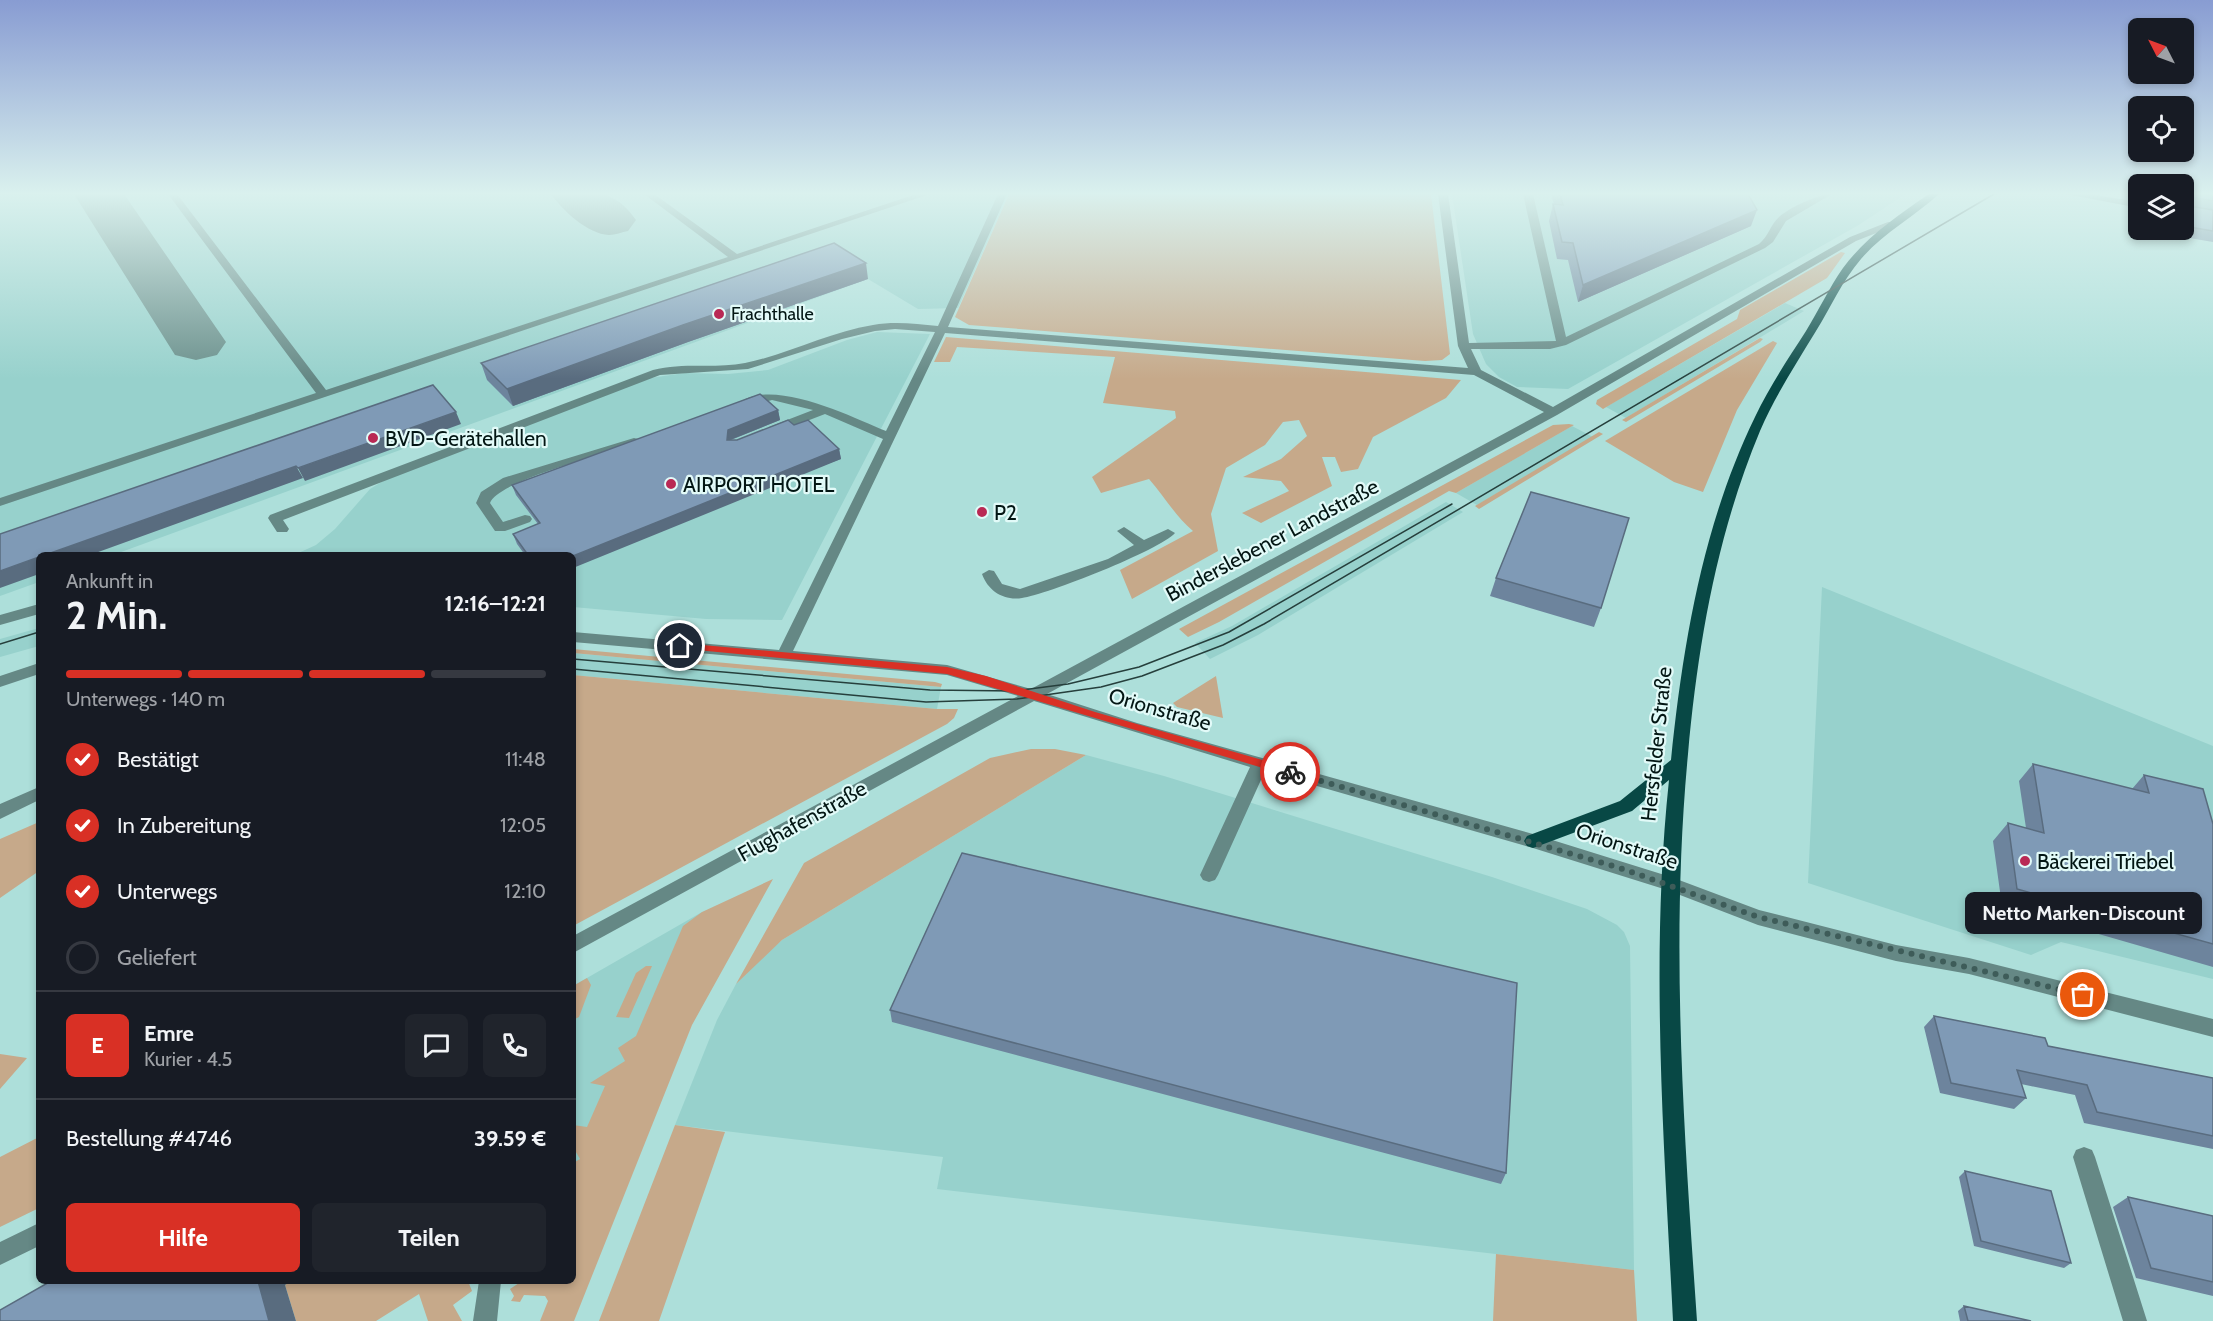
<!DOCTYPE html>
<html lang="de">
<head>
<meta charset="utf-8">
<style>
	body { margin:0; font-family:Cabin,sans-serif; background:#20242c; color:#f1f3f6; height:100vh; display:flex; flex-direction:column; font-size:22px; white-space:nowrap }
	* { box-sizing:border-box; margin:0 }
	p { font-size:20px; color:#9ea1a6 }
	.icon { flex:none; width:33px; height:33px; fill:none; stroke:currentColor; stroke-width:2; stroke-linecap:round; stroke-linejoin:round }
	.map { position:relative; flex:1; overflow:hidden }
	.sheet { position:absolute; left:36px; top:552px; width:540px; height:732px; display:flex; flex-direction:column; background:#171b24; border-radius:9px; box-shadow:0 3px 9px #0003 }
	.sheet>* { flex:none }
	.needle { width:39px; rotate:312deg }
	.buttons { position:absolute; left:2128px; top:18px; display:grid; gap:12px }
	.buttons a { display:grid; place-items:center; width:66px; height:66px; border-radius:9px; background:#171b24; box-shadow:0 3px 9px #0003; font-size:30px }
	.pin { position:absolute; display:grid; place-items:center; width:51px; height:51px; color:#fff; margin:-26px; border:3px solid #fff; border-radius:50%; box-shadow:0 2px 6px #0007 }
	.courier { position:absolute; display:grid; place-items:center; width:60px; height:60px; margin:-30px; border:4px solid #d93025; border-radius:50%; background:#fff; color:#222; box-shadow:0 2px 8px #0007 }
	.bubble { position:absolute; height:42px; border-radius:9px; background:#171b24; box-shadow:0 3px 9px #0003; font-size:20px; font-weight:800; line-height:42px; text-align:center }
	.head em { font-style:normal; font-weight:800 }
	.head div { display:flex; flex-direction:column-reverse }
	.head { display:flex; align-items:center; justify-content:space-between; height:102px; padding:0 30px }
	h1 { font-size:39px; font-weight:800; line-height:45px }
	.bar { display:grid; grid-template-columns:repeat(4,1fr); gap:9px 6px; align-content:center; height:72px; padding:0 30px }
	.bar i { height:8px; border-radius:4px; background:#363941 }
	.bar .on { background:#d93025 }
	.bar p { grid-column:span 4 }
	.line { display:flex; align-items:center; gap:15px; padding:0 30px; border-top:2px solid #363941 }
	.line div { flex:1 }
	.round { display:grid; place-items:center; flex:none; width:63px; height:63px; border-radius:9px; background:#20242c }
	ol { padding:0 30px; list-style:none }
	li { display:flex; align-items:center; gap:18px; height:66px }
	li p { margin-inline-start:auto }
	li .icon { padding:6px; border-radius:50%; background:#d93025; color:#fff; stroke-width:4 }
	li:last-child { color:#9ea1a6 }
	li i { width:33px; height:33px; border:3px solid #363941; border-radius:50% }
	.primary-button { display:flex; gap:12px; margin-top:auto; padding:12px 30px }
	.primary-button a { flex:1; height:69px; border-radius:9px; background:#d93025; color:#fff; font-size:24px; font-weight:800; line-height:69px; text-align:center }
	.primary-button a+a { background:#20242c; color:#f1f3f6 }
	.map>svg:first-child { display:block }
	.built { fill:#97d1cc }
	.green { fill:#c6a98a }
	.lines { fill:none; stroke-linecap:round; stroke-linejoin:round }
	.taxiway { fill:#6a8f8b; fill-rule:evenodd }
	.minor { fill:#658885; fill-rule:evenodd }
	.major { fill:#084845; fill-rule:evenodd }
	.tram { stroke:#263f3c; stroke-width:1.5 }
	.wall { fill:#6d849d }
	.shaded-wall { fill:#596c7f }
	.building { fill:#7f9ab6; stroke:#596c7f; stroke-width:1.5 }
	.route { fill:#d93025 }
	.done { stroke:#3e5c59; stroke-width:6; stroke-dasharray:0 10.8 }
	.poi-dot { fill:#b92954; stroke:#e2faf8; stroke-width:2 }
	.labels { text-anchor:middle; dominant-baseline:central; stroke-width:4.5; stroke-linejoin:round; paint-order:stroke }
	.far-poi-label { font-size:18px; fill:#031614; stroke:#e2faf8; text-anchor:start }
	.poi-label { font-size:21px; fill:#031614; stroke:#e2faf8; text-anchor:start }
	.street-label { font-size:21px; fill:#031614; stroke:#e2faf8 }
</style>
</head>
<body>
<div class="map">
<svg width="2213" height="1321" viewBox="0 0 2213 1321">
	<rect width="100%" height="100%" fill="#addfda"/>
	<path class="built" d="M 0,194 L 1009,194 L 958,308 L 918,309 L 868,279 L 113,555 L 39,555 L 39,582 L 0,596 Z
		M 1452,194 L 1906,194 L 1857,226 L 1568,389 L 1517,387 L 1499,377 L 1486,364 L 1473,334 Z
		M 1785,303 L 1804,311 L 1626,418 L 1606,407 Z
		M 877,332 L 930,334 L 782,620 L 706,619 L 573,607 L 573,555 L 294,555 L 316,545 L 335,529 L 370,489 L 393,475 L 650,378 L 685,373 L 728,374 L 768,370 L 847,340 Z
		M 1572,426 L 1593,437 L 1477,505 L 1456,493 Z
		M 1446,502 L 1463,512 L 1258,635 L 1210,659 L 1195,643 L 1232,626 Z
		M 1822,587 L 2213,746 L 2213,979 L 2061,942 L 2031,955 L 1808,883 Z
		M 39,628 L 39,646 L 0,657 L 0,639 Z
		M 573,653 L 941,687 L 937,709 L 573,675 Z
		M 1086,755 L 1164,776 L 1492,877 L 1587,909 L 1617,925 L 1624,932 L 1630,946 L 1634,1270 L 937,1189 L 943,1157 L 675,1125 L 717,1020 L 736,984 L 757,962 L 782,940 Z
		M 702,912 L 573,1238 L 573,986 Z"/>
	<path class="green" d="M 1009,194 L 1431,194 L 1450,354 L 1442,360 L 1425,361 L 969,325 L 955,317 Z
		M 1841,252 L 1845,253 L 1827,278 L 1603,409 L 1596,404 L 1597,400 L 1737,319 L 1740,310 Z
		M 946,337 L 1461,380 L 1446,398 L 1373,437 L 1358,469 L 1341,472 L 1335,457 L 1322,457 L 1332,486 L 1261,523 L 1242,513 L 1289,491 L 1281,481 L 1243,477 L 1281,459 L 1307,436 L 1299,420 L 1283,422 L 1265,445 L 1226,468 L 1211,514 L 1218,551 L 1132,599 L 1120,570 L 1193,531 C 1176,517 1164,496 1149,479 L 1101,493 L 1092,477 L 1176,418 L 1175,411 L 1103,403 L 1115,357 L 957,347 L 950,362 L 934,362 Z
		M 1760,338 L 1763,339 L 1760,342 L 1626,422 L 1622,420 Z
		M 1773,341 L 1777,343 L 1737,410 L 1703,492 L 1674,482 L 1605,441 Z
		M 1569,424 L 1574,425 L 1456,493 L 1449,491 L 1219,622 L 1188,637 L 1179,629 L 1553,425 Z
		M 1599,432 L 1603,434 L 1479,509 L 1475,506 Z
		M 573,649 L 935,682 L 942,684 L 941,687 L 573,653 Z
		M 573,675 L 937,709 L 958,709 L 954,718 L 947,724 L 573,926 Z
		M 1216,676 L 1223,718 L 1177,707 L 1173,703 Z
		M 1031,749 L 1055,749 L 1086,755 L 782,940 L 736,984 L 804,863 L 990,758 Z
		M 39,822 L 39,871 L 0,898 L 0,839 Z
		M 773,879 L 692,1025 L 574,1321 L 540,1321 L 548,1301 L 545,1296 L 524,1295 L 520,1302 L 511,1301 L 514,1296 L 510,1289 L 522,1281 L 573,1281 L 573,1163 L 580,1159 L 573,1147 L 573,1125 L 587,1127 L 605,1086 L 590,1083 L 625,1061 L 618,1048 L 636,1036 L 683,926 L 702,912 Z
		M 646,966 L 652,966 L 629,1018 L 616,1017 L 636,973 Z
		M 587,978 L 591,985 L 579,1017 L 573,1020 L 573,986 Z
		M 0,1054 L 27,1058 L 0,1089 Z
		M 675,1125 L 725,1132 L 659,1321 L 599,1321 Z
		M 39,1137 L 39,1208 L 0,1227 L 0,1157 Z
		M 1496,1254 L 1634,1270 L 1637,1321 L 1493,1321 Z
		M 291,1281 L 468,1281 L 472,1291 L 453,1305 L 462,1321 L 428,1321 L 419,1294 L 376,1321 L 296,1321 L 285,1285 Z"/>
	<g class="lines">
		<path class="taxiway" d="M 74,194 L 124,194 L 226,342 L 217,355 L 196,360 L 175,355 Z
			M 551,194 C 589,194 612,185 636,220 L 628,231 C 622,232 615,235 609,235 C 588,234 563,211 551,194 Z"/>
		<path class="minor" d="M 168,194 L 177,194 L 326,390 L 728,257 L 644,194 L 654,194 L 737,254 L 916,194 L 930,194 L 0,506 L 0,498 L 316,393 Z
			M 998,194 L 1007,194 L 948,327 L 1468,368 L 1458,346 L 1438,194 L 1448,194 L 1469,343 L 1556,341 L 1523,194 L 1533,194 L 1566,337 L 1759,244 C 1769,236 1770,225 1779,217 C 1790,207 1819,194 1832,194 L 1786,221 L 1773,242 L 1765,248 L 1566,345 L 1550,349 L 1471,349 L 1481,370 L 1553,407 L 1850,237 L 1888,222 L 1894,222 L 1894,226 L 1856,241 L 1557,415 L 1047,694 L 1137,723 L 1533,834 L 1671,877 L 1759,910 L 1896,945 L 1969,958 L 2213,1019 L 2213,1037 L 1969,974 L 1896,961 L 1758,925 L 1667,890 L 1533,848 L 1265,771 L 1218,875 L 1215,880 L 1209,882 L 1203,880 L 1200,875 L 1250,767 L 1034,701 L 573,953 L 573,936 L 1018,696 L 947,675 L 573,642 L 573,632 L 779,650 L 883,439 L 825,414 L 773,434 L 767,430 L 769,427 L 813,410 L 772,400 L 744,408 L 738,404 C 770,376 852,417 886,431 L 935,332 L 895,329 L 875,331 L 842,339 L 748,369 L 660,375 L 283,520 L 289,529 L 287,532 L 277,532 L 268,518 L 270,515 L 653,370 C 683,362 715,369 745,363 C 789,354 829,332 873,325 C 895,321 916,324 938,326 ZM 945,333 L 1474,375 L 1544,412 L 1031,689 L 947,665 L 793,651 Z
			M 2066,194 L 2088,194 L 2139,202 L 2139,208 Z
			M 634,438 L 638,439 L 638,445 C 612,452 498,480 490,503 L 503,522 L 525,515 L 530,516 L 532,519 L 530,522 L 505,531 L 495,531 L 476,503 L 481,492 L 503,478 Z
			M 1124,527 L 1144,540 L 1168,529 L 1175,533 C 1160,550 1046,595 1022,598 C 1004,601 988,591 982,574 L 989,570 L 994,571 L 1002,584 L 1020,589 L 1108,559 L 1134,545 L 1117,531 Z
			M 39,604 L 39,614 L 0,625 L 0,615 Z
			M 39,663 L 39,674 L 0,687 L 0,676 Z
			M 39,787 L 39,800 L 0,819 L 0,804 Z
			M 2084,1147 L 2092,1150 L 2095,1157 L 2147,1321 L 2123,1321 L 2073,1157 L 2076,1150 Z
			M 39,1223 L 39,1246 L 0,1265 L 0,1242 Z
			M 479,1281 L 501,1281 L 497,1321 L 473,1321 Z"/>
		<path class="major" d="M 1929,194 L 1939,194 C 1914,217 1883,233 1861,259 C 1842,281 1831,307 1816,331 C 1796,364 1775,396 1760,431 C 1717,534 1698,643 1688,754 C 1670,943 1684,1132 1697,1321 L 1673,1321 C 1664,1142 1650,959 1669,780 L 1632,811 L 1533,848 L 1527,846 L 1524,841 L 1527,836 L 1620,801 L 1671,760 C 1683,643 1703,524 1755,417 C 1769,387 1788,359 1806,331 C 1819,310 1829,288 1843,268 C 1866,237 1897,216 1929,194 Z"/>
		<path class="tram" d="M 0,644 L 39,632
			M 573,659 L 930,690 L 1015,691 L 1068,684 L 1139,667 L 1229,632 L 1452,504
			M 573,669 L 926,702 L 1017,699 L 1101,687 L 1142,676 L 1223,645 L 1264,624 L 1994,194"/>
	</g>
	<path class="wall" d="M 1551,194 L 1748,194 L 1751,226 L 1578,302 L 1568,260 L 1557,259 L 1549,221 L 1553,204 L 1554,204 Z
		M 2184,194 L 2213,194 L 2213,242 L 2154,232 L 2153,230 L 2184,230 Z
		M 868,279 L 688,342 L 513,406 L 487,380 L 481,363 Z
		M 778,410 L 780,420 L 731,440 L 737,440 L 794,425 L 839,449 L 841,459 L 573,555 L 525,555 L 517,544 L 513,534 L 538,524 L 516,495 L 512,485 Z
		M 1496,578 L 1601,608 L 1594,627 L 1490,596 Z
		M 2033,764 L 2132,789 L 2144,775 L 2213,824 L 2213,967 L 2002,906 L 1993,841 L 2008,823 L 2026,828 L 2019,781 Z
		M 890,1010 L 1506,1173 L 1501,1184 L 892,1022 Z
		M 1934,1016 L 2048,1046 L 2213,1078 L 2213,1149 L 2084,1123 L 2075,1095 L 2021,1084 L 2026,1098 L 2014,1109 L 1940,1093 L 1924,1027 Z
		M 1965,1171 L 2071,1263 L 2064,1268 L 1974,1246 L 1959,1177 Z
		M 2128,1197 L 2213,1216 L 2213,1296 L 2136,1278 L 2113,1207 Z
		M 1964,1306 L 2031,1321 L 1960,1321 L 1958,1311 Z"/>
	<path class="shaded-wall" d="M 1757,210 L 1751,226 L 1578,302 L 1583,285 Z
		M 866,263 L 868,279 L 688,342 L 513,406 L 507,389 L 683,325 Z
		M 778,410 L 780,420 L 730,440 L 727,440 L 728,430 Z
		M 456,412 L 461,424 L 305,481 L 298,468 Z
		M 839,449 L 841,459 L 573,568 L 573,556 Z
		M 296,466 L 303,478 L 90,555 L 45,555 Z
		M 39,557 L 39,574 L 0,588 L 0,571 Z
		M 573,1023 L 576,1028 L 573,1034 Z
		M 258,1281 L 291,1281 L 285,1285 L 296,1321 L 269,1321 Z"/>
	<path class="building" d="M 1560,194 L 1748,194 L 1757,210 L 1583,285 L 1573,243 L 1562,242 L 1553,204 L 1563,205 Z
		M 2184,194 L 2213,194 L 2213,201 L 2191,197 L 2188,206 L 2213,210 L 2213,231 L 2184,226 Z
		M 834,243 L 866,263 L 683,325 L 507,389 L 481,363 Z
		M 433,385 L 456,412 L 298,468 L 296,466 L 45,555 L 39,555 L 39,557 L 0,571 L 0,534 Z
		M 760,394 L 778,410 L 728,430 L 727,440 L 737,440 L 788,420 L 794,425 L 808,420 L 839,449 L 573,556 L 528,555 L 513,534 L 540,523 L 512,485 Z
		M 1531,492 L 1629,518 L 1601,608 L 1496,578 Z
		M 2033,764 L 2149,793 L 2144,775 L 2203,789 L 2213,824 L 2213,944 L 2017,889 L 2008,823 L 2044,833 Z
		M 962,853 L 1517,983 L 1506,1173 L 890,1010 Z
		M 1934,1016 L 2045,1038 L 2048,1046 L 2213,1078 L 2213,1136 L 2097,1112 L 2087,1085 L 2017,1070 L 2026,1098 L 1951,1083 Z
		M 1965,1171 L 2051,1191 L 2071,1263 L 1981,1241 Z
		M 2128,1197 L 2213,1216 L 2213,1282 L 2151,1268 Z
		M 51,1281 L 258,1281 L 269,1321 L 0,1321 L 0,1310 Z
		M 1964,1306 L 2031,1321 L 1968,1321 Z"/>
	<linearGradient id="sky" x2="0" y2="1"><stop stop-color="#889cd2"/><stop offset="0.51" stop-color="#daf1ee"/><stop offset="1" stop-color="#daf1ee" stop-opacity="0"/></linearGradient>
	<rect width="2213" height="379" fill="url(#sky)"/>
	<path class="route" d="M 680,643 L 947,667 L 986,676 L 1095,712 L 1290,768 L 1296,772 L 1290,776 L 947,674 L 676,648 L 675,646 Z"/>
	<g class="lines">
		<path class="done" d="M 1290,772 L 1620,868 L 1758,917 L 2083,995"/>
	</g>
	<g class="poi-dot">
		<circle cx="719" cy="314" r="6"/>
		<circle cx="373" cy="438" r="6"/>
		<circle cx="671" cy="484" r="6"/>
		<circle cx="982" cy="512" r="6"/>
		<circle cx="2025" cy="861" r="6"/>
	</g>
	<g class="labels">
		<g class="far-poi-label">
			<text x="731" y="314">Frachthalle</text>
		</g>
		<g class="poi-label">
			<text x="385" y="438">BVD-Gerätehallen</text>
			<text x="683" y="484">AIRPORT HOTEL</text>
			<text x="994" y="512">P2</text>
			<text x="2037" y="861">Bäckerei Triebel</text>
		</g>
		<g class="street-label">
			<text transform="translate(1272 540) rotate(-28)">Binderslebener Landstraße</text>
			<text transform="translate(1160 709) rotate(16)">Orionstraße</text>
			<text transform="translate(1656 744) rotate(-84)">Hersfelder Straße</text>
			<text transform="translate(802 821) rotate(-29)">Flughafenstraße</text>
			<text transform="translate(1627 846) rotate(18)">Orionstraße</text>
		</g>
	</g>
</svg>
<div class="buttons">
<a><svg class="needle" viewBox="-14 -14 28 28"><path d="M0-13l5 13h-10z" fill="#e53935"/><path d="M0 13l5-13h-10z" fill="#9ea1a6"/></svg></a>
<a><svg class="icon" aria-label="locate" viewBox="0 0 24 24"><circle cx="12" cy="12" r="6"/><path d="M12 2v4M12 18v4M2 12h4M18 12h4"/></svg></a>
<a><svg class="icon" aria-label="layers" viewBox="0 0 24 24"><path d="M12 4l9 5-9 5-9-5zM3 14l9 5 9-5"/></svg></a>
</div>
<div class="pin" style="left:2083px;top:995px;background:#ea580c"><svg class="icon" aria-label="bag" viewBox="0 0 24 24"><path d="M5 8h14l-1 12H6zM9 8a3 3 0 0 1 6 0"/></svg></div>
<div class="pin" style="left:680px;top:646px;background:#1f2937"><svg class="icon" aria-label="home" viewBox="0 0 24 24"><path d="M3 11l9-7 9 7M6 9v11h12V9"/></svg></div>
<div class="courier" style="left:1290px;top:772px"><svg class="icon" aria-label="bike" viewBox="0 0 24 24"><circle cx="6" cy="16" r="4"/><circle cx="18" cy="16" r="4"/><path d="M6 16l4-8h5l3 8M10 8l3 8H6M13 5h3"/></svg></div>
<div class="bubble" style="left:1965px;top:892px;width:237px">Netto Marken-Discount</div>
<section class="sheet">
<div class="head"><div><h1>2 Min.</h1><p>Ankunft in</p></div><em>12:16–12:21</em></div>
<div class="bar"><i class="on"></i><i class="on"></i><i class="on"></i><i></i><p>Unterwegs · 140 m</p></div>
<ol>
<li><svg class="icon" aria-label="check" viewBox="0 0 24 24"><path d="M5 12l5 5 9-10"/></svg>Bestätigt<p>11:48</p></li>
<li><svg class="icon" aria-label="check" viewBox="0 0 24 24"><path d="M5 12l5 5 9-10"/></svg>In Zubereitung<p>12:05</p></li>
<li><svg class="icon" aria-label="check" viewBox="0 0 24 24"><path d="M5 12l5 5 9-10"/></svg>Unterwegs<p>12:10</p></li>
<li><i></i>Geliefert</li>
</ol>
<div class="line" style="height:108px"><b class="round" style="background:#d93025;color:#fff">E</b><div><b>Emre</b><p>Kurier · 4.5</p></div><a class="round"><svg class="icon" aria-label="chat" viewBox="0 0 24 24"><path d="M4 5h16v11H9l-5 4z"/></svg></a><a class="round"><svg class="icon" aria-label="phone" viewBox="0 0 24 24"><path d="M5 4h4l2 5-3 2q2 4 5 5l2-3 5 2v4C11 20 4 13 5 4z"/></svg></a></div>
<div class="line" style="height:78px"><div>Bestellung #4746</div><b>39.59 €</b></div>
<div class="primary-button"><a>Hilfe</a><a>Teilen</a></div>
</section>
</div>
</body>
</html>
